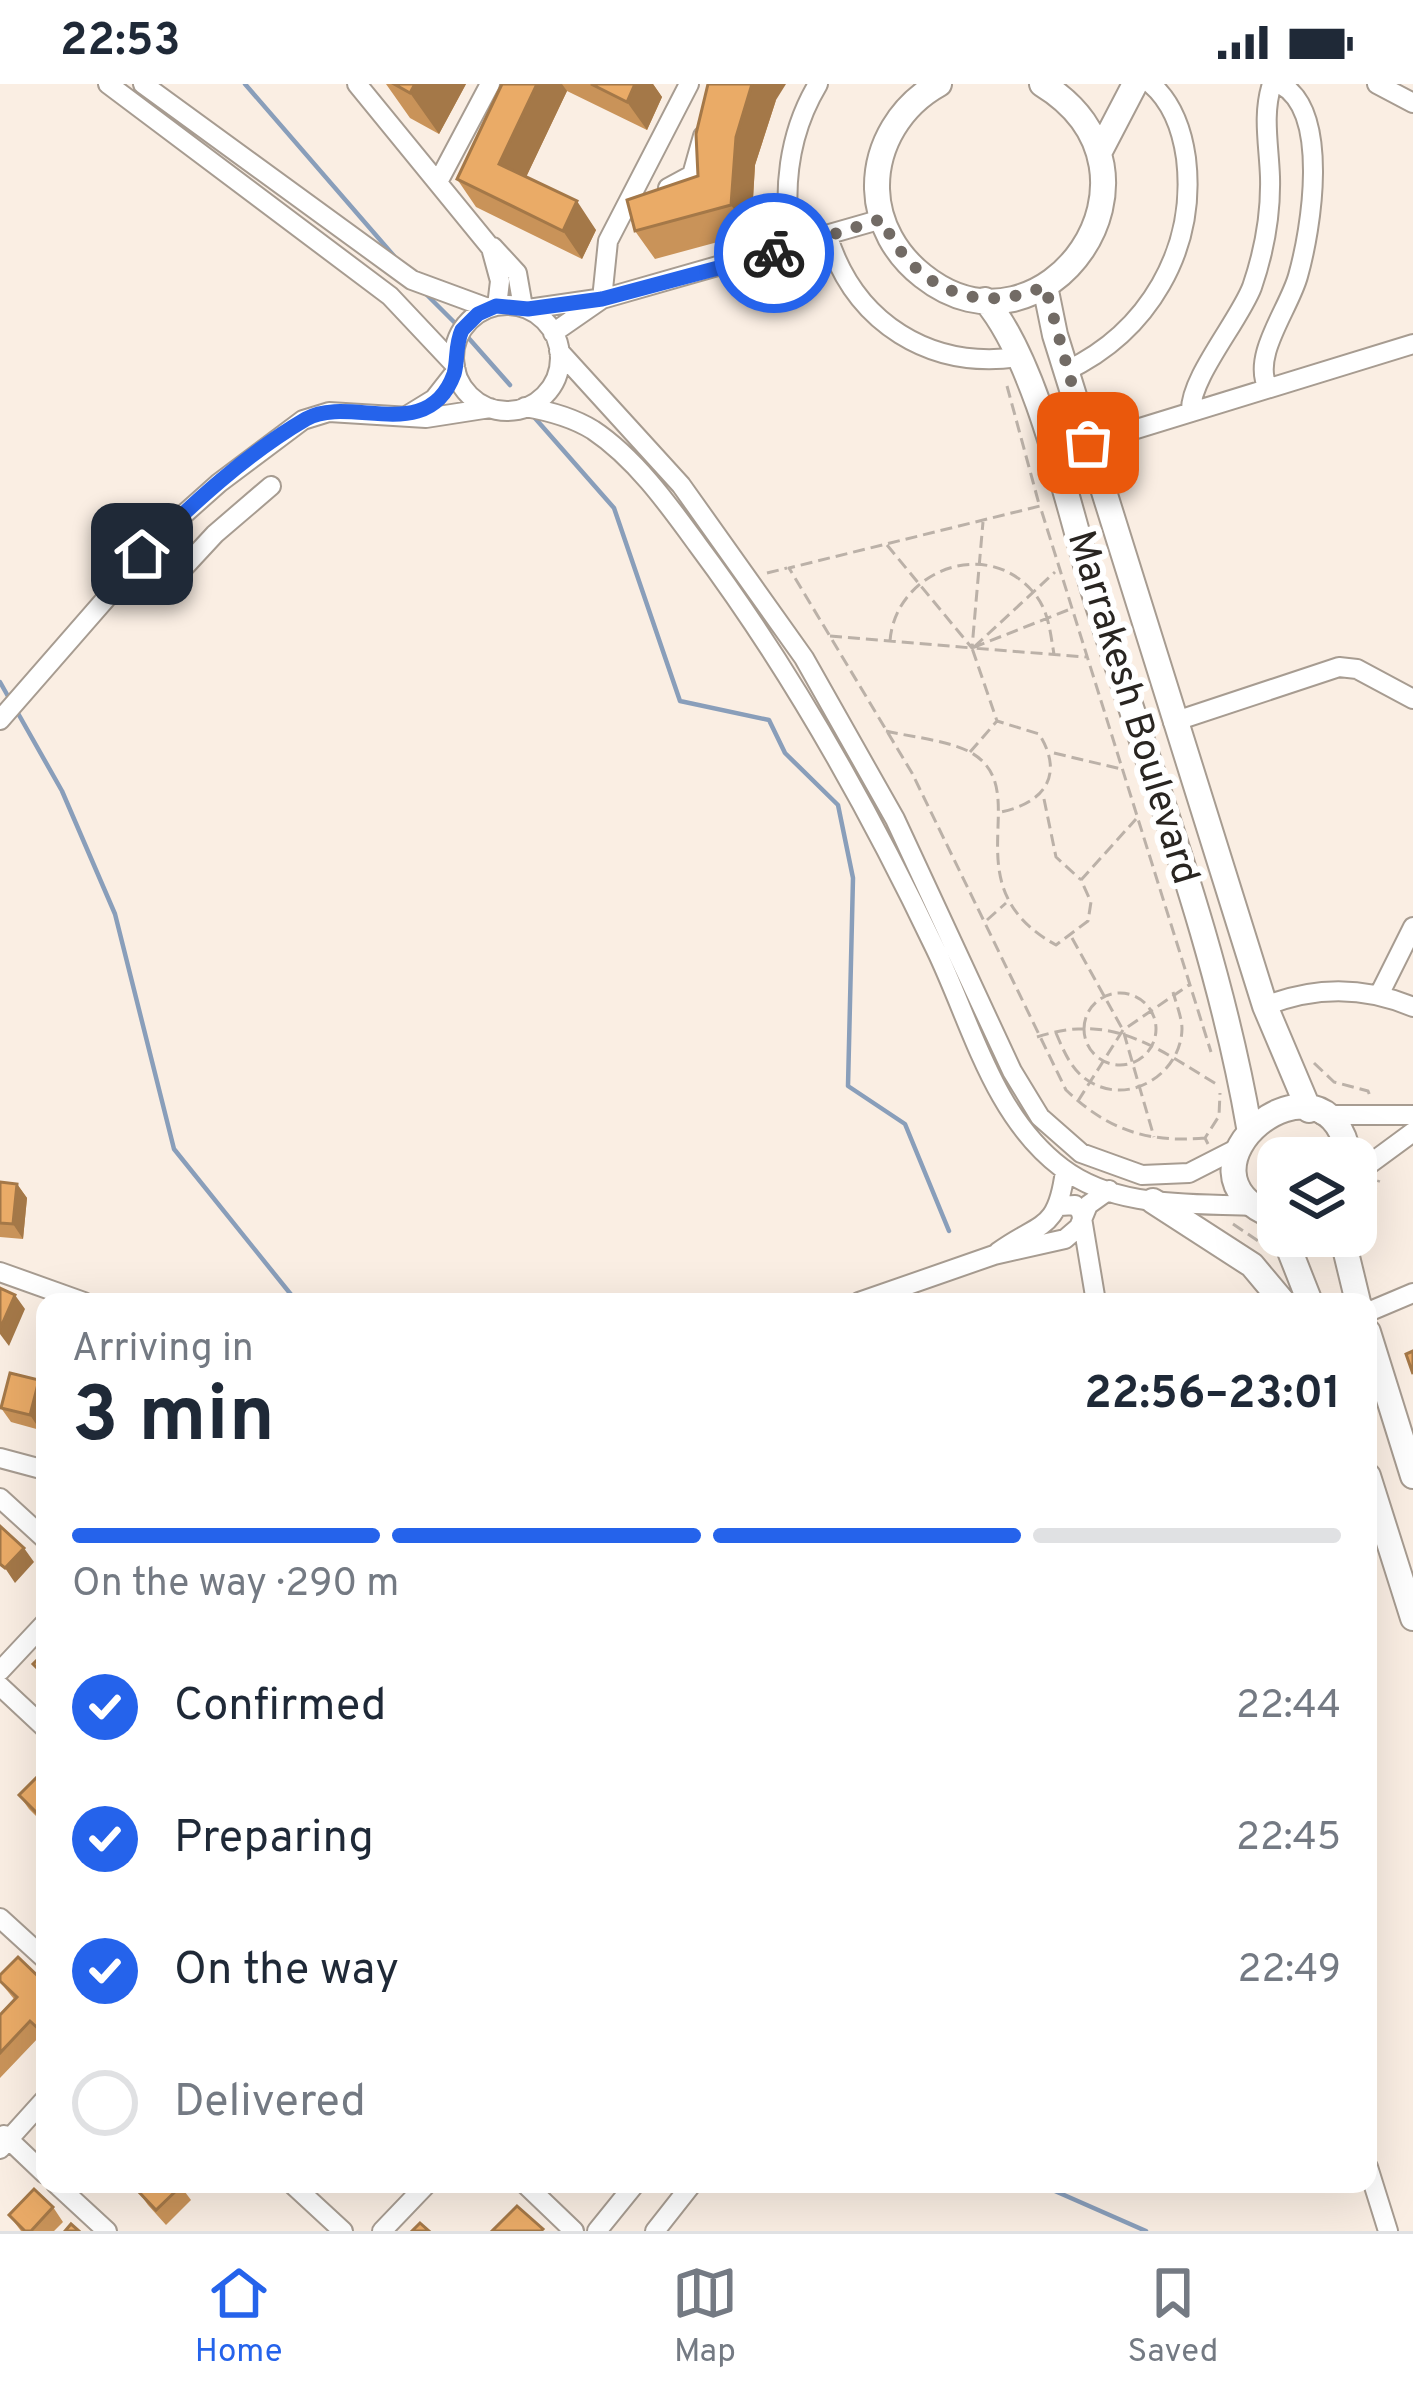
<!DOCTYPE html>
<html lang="en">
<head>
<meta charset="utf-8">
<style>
	body { margin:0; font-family:Overpass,sans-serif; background:#f6f6f7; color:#1f2937; height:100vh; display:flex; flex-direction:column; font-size:45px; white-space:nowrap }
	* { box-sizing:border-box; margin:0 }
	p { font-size:39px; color:#747a83 }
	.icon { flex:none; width:66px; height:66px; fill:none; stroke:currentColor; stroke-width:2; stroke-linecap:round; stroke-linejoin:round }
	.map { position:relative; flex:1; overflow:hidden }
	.sheet { position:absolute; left:36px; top:1209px; width:1341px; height:900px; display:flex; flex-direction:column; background:#fff; border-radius:24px; box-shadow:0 12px 48px #0002 }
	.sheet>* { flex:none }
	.fabs { position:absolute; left:1257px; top:1053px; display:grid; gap:24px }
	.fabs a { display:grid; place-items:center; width:120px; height:120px; border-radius:24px; background:#fff; box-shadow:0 12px 48px #0002; font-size:60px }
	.pin { position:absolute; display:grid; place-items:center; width:102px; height:102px; color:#fff; margin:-51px; border-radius:24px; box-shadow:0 6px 18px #0006 }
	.courier { position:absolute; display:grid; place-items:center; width:120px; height:120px; margin:-60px; border:9px solid #2563eb; border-radius:50%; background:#fff; color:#222; box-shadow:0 3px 15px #0007 }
	.overview em { font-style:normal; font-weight:700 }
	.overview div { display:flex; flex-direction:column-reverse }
	.overview { display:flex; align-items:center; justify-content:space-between; height:204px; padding:0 36px }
	h1 { font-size:78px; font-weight:700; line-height:90px }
	.bar { display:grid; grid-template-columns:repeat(4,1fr); gap:18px 12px; align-content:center; height:144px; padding:0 36px }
	.bar i { height:15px; border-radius:9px; background:#e0e1e3 }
	.bar .active { background:#2563eb }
	.bar p { grid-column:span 4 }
	ol { padding:0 36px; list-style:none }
	li { display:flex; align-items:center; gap:36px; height:132px }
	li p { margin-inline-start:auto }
	li .icon { padding:12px; border-radius:50%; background:#2563eb; color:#fff; stroke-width:4 }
	li:last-child { color:#747a83 }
	li i { width:66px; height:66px; border:6px solid #e0e1e3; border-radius:50% }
	.status { display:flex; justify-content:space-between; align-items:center; height:84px; padding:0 60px; background:#fff; direction:ltr }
	.status svg { height:33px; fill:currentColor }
	.tab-bar { display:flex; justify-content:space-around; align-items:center; height:168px; border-top:3px solid #e0e1e3; background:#fff; font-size:33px; color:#747a83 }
	.tab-bar a { display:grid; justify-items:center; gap:6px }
	.tab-bar .active { color:#2563eb }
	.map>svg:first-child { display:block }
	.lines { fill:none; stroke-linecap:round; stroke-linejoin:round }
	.stream { stroke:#899eba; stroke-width:4.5 }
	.minor-casing { stroke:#a79c91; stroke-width:22 }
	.major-casing { stroke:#a79c91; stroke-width:28 }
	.path { stroke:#bbb1a8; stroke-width:3; stroke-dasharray:12 6; stroke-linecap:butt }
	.minor { stroke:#fff; stroke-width:18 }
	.major { stroke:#fff; stroke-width:24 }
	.wall { fill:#c99359 }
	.shaded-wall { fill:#a47848 }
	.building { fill:#eaab67; stroke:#a47848; stroke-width:3 }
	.done { stroke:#726b65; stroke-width:12; stroke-dasharray:0 21.6 }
	.route { stroke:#2563eb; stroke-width:15 }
	.labels { text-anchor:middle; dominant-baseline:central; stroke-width:12; stroke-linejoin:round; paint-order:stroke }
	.street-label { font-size:39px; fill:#292521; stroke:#fff }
</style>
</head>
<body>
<div class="status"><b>22:53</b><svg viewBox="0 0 49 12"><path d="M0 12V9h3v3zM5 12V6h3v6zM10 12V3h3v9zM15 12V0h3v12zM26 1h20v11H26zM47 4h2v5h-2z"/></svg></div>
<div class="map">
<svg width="1413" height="2147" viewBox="0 0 1413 2147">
	<rect width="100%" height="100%" fill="#faeee3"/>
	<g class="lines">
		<path class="stream" d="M 245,0 L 394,172
			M 425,209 L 456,240
			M 465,250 L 510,301
			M 534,333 L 614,424 L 680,617 L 769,636 L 785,669 L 838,721 L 853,794 L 848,1002 L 905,1040 L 949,1147
			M 0,598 L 9,614
			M 15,624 L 62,707 L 115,830 L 174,1065 L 297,1218
			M 1039,2100 L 1146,2147"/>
		<defs>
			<path id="minor" d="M 108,0 L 390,212 L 455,281
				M 143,0 L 412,196 L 488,224
				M 357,0 L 491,164 L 500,197 L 497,222
				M 1377,0 L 1413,19
				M 438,98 L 490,0
				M 668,104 L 692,91 L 703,52
				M 828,153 C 855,239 930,286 1019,273
				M 493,163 L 517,189 L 523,223
				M 792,165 C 782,108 788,50 818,0
				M 602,215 L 608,157 L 689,0
				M454 274a53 53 0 1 1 106 0a53 53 0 1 1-106 0Z
				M 528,225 L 597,215
				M 553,249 L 602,215 L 882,135
				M 559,267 L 681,401 L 804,574 L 895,735 L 1012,987 L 1040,1033 L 1081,1069 L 1142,1091 L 1189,1089 L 1238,1064
				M 1066,287 C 1148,248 1197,166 1186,74 C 1182,46 1173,19 1151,0
				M 1268,304 C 1251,272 1289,225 1298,192 C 1311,146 1331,27 1280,0
				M 525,323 C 549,327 572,333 593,346 C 635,374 668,420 697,460 C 792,587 868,723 936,866 C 972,941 993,1032 1062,1084 C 1116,1125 1191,1119 1255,1122
				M 1191,328 C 1189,295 1239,237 1252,203 C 1264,168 1271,130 1270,93 C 1269,61 1262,31 1272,0
				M 408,331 L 434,315 L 456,287
				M 1052,371 L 1413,260
				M 127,487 L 149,506 L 164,505 L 215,450 L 271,402
				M 0,636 L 164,448 L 219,399 L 303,336 L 329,328 L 426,334 L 490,324
				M 1173,638 L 1339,583 L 1357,585 L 1413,615
				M 1379,911 L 1413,843
				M 1265,922 C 1315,902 1364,902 1413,923
				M 1322,1031 L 1413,1031
				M 1356,1090 L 1413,1048
				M 1060,1122 L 1075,1121 L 1081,1128 L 1096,1218
				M 998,1168 C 1041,1137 1057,1148 1065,1087
				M 0,1188 L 84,1218
				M 859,1218 L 994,1171 L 1065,1155 L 1079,1143 L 1088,1121 L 1109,1106
				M 1368,1228 L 1413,1209
				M 0,1374 L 45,1386
				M 0,1414 L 45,1455
				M 0,1587 L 45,1539
				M 0,1602 L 45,1644
				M 0,1834 L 45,1875
				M 4,2051 L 45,2090
				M 0,2065 L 45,2015
				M 1368,2083 L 1388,2147
				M 56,2100 L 107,2147
				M 292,2100 L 343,2147
				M 525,2100 L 574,2147
				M 382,2147 L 427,2100
				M 597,2147 L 635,2100
				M 655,2147 L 692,2100"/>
			<path id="major" d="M 939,0 C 901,21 876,61 877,105 C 878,140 896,171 923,192 C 1044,288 1187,89 1042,0
				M 1099,69 L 1135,0
				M 1045,202 L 1055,251 L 1265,922 L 1309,1026
				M 985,216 C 1039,279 1070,432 1096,515 C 1150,689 1218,863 1249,1043
				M 1153,1117 L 1252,1181 L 1283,1218
				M 1278,1134 C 1153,1089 1329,947 1349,1074
				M 1284,1152 L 1310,1218
				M 1342,1152 L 1358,1218
				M 1368,1248 L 1413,1392
				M 1368,1392 L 1413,1534"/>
		</defs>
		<use href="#minor" class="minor-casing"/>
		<use href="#major" class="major-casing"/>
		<path class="path" d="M 1007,302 L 1039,420
			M 887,461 L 972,564 L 983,438
			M 767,489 L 787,484
			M 1068,526 L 972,564 L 1086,573
			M 830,552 L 972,564 L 997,637
			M 890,557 C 895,488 986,451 1034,509 C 1049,527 1050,548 1054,570
			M 974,563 L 1055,488
			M 886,647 C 911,653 947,656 970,668 C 1038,706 947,801 1056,861 L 1088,837 L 1091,818 L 1081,796 L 1136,735
			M 970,668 L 997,637 L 1039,650 C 1065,691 1044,719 1001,728
			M 1054,669 L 1121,685
			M 1044,715 L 1056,773 L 1080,795
			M 987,836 L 1006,819
			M 1072,854 L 1123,946 L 1154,1053
			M1084 945a36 36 0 1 1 72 0a36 36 0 1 1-72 0Z
			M 1056,949 C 1065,970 1073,990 1094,1000 C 1133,1020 1181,988 1182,945 C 1182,934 1176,919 1173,908
			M 1037,953 C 1113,928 1156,964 1218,1001
			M 1314,979 L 1334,998 L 1368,1007 L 1370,1012
			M 1078,1017 L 1123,946 L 1189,901
			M 1205,1054 C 1147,1059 1108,1046 1066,1006 L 912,689 L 789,484 L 1040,422 L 1211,968
			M 1208,1060 L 1205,1054 L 1219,1032 L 1220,1009
			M 1233,1140 L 1264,1161
			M 1364,1144 L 1372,1143 L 1372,1113 L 1379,1096"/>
		<use href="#minor" class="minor"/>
		<use href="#major" class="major"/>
	</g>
	<path class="wall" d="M 386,0 L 466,0 L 439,50 L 410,34 Z
		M 502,0 L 653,0 L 662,13 L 647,46 L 567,7 L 526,93 L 596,146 L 582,175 L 476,123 L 457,95 Z
		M 776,16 L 755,81 L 751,149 L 655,175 L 635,147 L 698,92 Z
		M 0,1098 L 17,1100 L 27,1114 L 23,1155 L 0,1153 Z
		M 10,1289 L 40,1346 L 11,1338 L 1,1324 Z
		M 45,1689 L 45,1741 L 29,1725 L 19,1711 Z
		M 0,1891 L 45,1899 L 45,1956 L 40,1952 L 0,1994 L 0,1931 L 14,1915 L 0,1898 Z
		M 179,2100 L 191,2116 L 166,2141 L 148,2121 L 138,2107 Z
		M 53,2123 L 63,2138 L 54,2147 L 21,2147 L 9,2131 Z"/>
	<path class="shaded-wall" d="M 415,0 L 466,0 L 439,50 L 410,9 Z
		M 537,0 L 562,0 L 567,7 L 519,108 L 499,80 Z
		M 635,0 L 653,0 L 662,13 L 647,46 L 627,18 Z
		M 752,0 L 786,0 L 776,16 L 755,81 L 751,149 L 731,121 L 736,53 Z
		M 577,117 L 596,146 L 582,175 L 563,147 Z
		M 17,1100 L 27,1114 L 23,1155 L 13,1140 Z
		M 15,1211 L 25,1225 L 9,1262 L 0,1250 L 0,1245 Z
		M 39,1296 L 45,1305 L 45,1324 L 40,1346 L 30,1331 Z
		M 24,1464 L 34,1478 L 15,1499 L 5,1484 Z
		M 594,2100 L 606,2100 L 600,2109 Z"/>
	<path class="building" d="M 394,0 L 415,0 L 410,9 Z
		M 502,0 L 537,0 L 499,80 L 577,117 L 563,147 L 457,95 Z
		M 591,0 L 635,0 L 627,18 Z
		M 708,0 L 752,0 L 736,53 L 731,121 L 635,147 L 627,116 L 698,92 L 696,50 Z
		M 0,1098 L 17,1100 L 13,1140 L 0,1139 Z
		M 0,1204 L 15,1211 L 0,1245 Z
		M 1413,1267 L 1413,1290 L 1406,1270 Z
		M 10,1289 L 39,1296 L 30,1331 L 1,1324 Z
		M 0,1442 L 24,1464 L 5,1484 L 0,1480 Z
		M 45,1568 L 45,1592 L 33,1580 Z
		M 43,1687 L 45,1689 L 45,1737 L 19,1711 Z
		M 18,1873 L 45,1899 L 45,1951 L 30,1937 L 0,1969 L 0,1931 L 17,1913 L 0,1897 L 0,1891 Z
		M 145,2100 L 179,2100 L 181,2102 L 156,2126 L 138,2107 Z
		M 34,2105 L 53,2123 L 31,2147 L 25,2147 L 9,2131 Z
		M 517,2122 L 543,2145 L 541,2147 L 492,2147 Z
		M 420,2139 L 429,2147 L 412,2147 Z
		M 71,2140 L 79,2147 L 65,2147 Z"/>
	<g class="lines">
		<path class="done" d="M 774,169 L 882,135 C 912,203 976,233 1045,202 L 1088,359"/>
		<path class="route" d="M 142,470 C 191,421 246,370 306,335 C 350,310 428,362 454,290 C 458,277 455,261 462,246 L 478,230 L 496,222 L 528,225 L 602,215 L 774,169"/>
	</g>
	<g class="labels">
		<g class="street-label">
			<text transform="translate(1131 624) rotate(73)">Marrakesh Boulevard</text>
		</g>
	</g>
</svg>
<div class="fabs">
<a><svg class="icon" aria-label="layers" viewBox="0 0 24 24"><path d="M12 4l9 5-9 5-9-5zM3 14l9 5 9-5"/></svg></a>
</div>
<div class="pin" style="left:1088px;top:359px;background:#ea580c"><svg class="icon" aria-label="bag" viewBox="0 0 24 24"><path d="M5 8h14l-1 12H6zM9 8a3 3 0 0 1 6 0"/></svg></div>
<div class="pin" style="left:142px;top:470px;background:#1f2937"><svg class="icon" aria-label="home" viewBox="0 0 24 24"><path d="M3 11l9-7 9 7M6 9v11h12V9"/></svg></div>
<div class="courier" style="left:774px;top:169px"><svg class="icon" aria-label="bike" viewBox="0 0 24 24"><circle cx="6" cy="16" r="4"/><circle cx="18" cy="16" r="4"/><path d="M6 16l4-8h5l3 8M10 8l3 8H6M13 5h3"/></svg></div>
<section class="sheet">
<div class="overview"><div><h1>3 min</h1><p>Arriving in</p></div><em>22:56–23:01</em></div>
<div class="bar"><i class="active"></i><i class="active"></i><i class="active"></i><i></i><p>On the way · 290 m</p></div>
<ol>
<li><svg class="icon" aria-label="check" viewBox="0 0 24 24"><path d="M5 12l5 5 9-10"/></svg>Confirmed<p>22:44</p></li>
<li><svg class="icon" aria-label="check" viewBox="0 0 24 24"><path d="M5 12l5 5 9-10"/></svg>Preparing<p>22:45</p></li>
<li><svg class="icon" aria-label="check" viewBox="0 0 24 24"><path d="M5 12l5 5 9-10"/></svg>On the way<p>22:49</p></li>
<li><i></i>Delivered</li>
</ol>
</section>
</div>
<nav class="tab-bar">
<a class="active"><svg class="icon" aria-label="home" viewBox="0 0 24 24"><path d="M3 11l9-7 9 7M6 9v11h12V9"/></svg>Home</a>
<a><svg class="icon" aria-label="map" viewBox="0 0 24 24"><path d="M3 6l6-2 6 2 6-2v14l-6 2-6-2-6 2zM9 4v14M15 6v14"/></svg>Map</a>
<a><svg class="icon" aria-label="saved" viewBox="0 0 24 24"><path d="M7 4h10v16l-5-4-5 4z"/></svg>Saved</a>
</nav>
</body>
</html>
